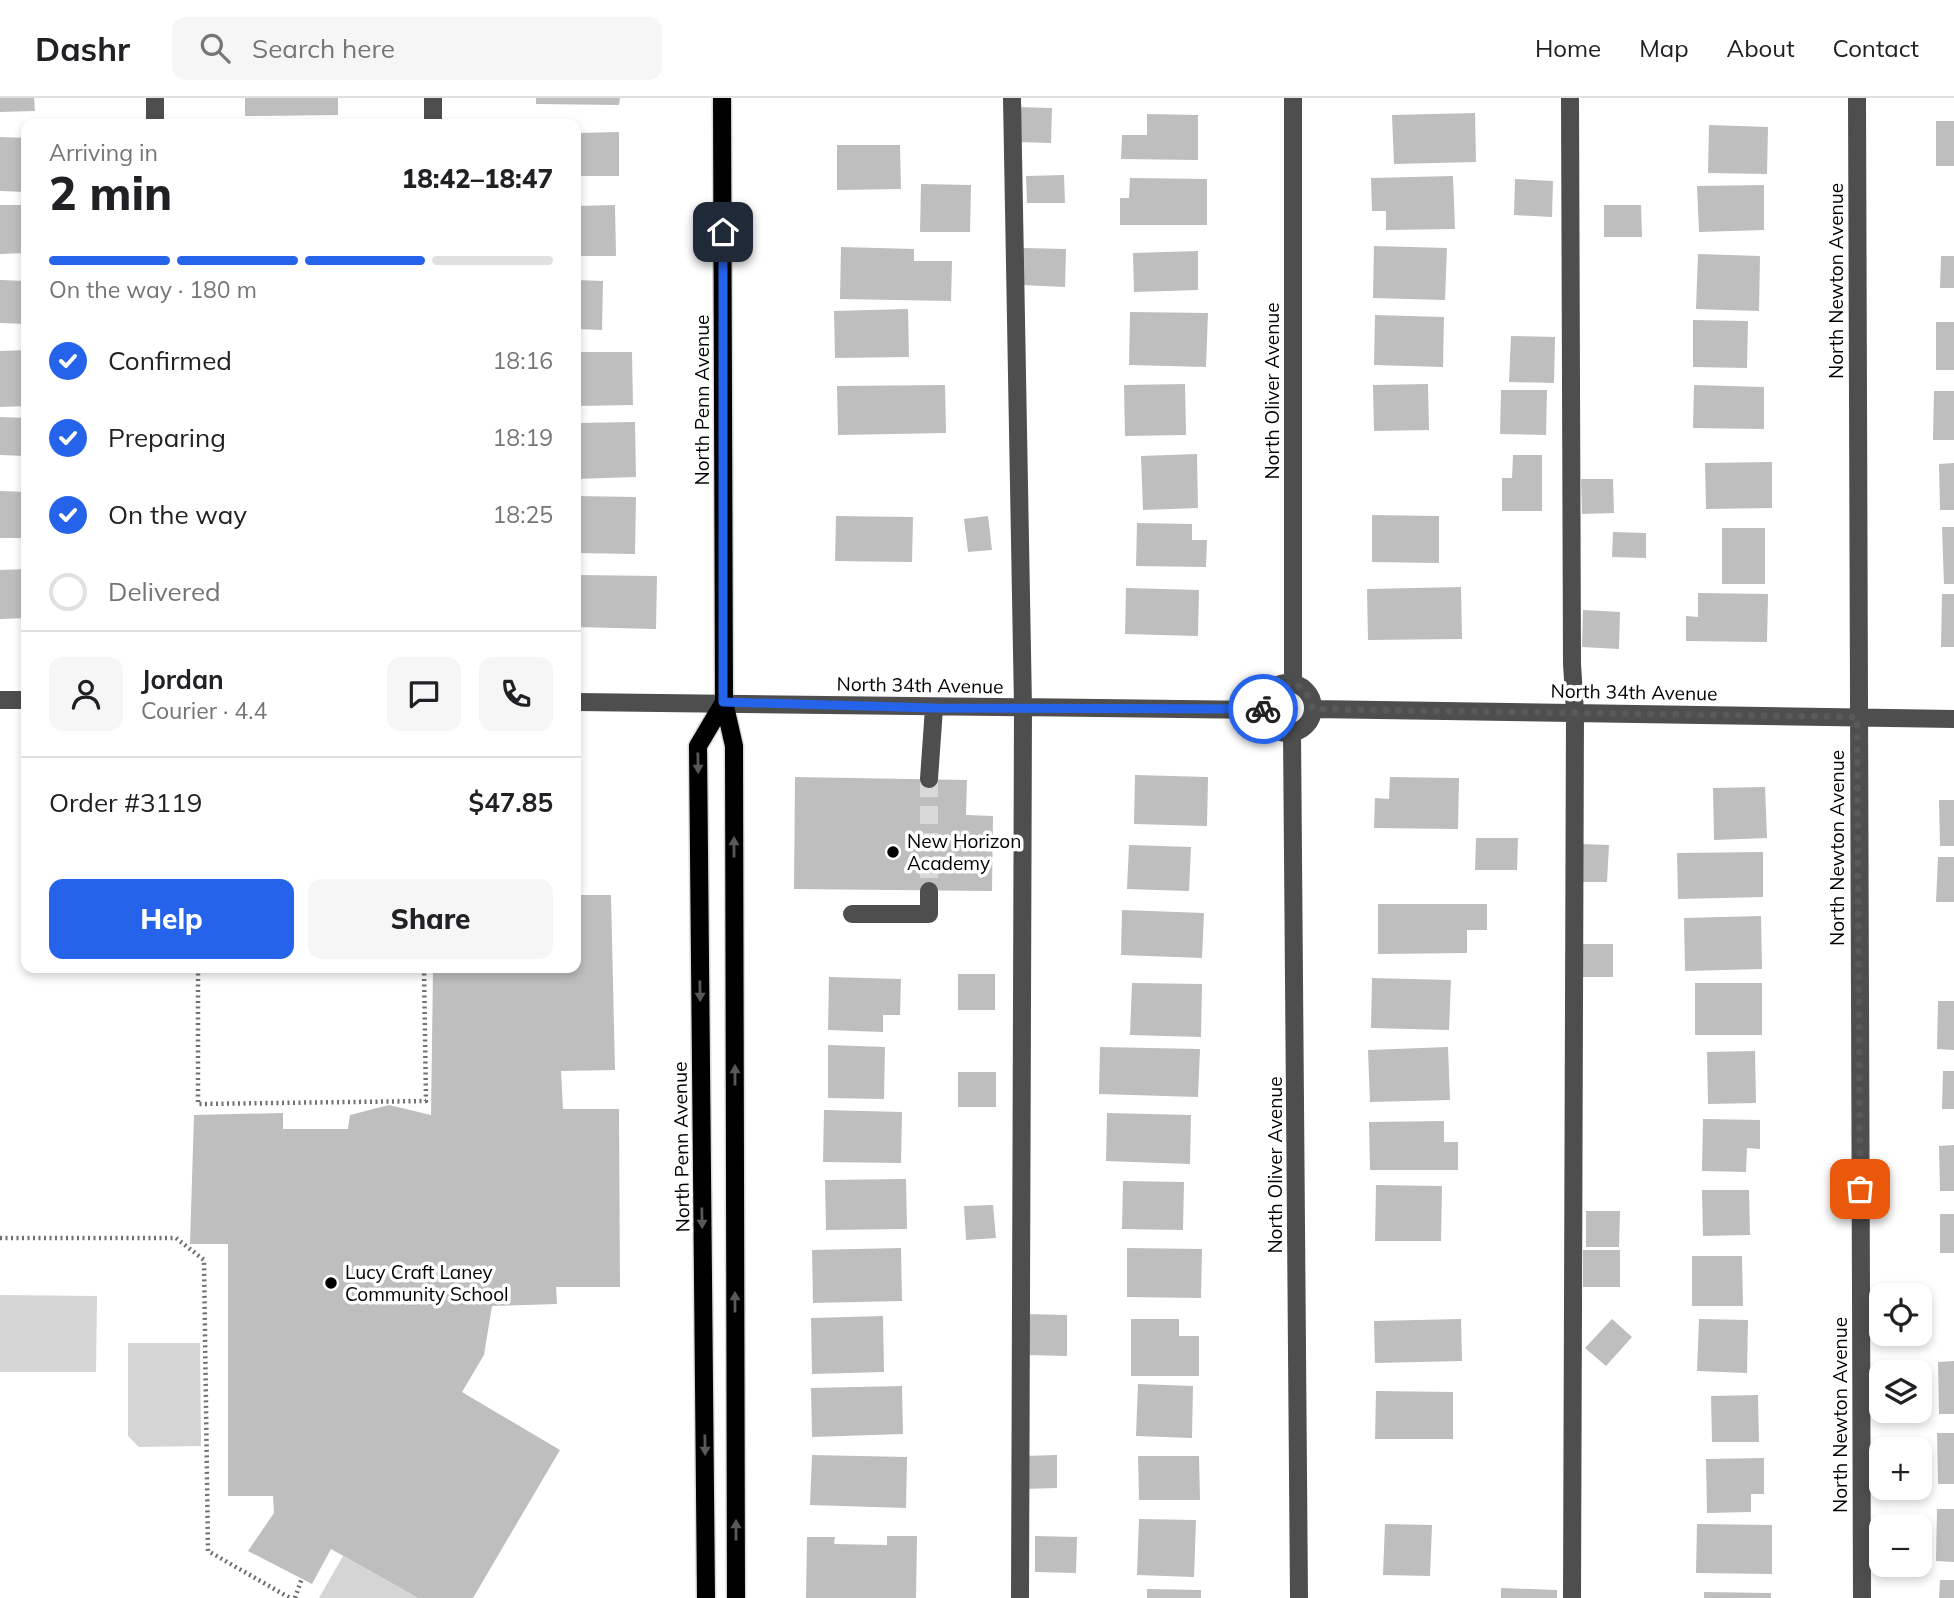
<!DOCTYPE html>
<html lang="en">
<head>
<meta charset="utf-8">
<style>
	body { margin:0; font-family:Mulish,sans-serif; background:#f6f6f6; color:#202124; height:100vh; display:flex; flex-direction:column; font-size:26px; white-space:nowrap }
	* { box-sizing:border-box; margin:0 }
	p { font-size:23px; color:#757577 }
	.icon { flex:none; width:38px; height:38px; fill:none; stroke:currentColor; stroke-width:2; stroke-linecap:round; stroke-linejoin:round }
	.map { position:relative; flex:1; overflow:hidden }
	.drawer { position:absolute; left:21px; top:21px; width:560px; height:854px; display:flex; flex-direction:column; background:#fff; border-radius:14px; box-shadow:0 4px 10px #0003 }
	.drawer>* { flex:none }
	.fabs { position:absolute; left:1869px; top:1185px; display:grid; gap:14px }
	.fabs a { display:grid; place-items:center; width:63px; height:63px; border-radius:14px; background:#fff; box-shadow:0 4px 10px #0003; font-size:35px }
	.pin { position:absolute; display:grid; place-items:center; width:60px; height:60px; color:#fff; margin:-30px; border-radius:14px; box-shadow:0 4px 10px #0006 }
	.courier { position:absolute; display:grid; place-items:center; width:70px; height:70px; margin:-35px; border:5px solid #2563eb; border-radius:50%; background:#fff; color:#222; box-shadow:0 2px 9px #0007 }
	.summary em { font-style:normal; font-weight:800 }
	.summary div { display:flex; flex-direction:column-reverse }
	.summary { display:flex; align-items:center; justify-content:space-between; height:119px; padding:0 28px }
	h1 { font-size:46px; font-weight:800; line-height:52px }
	.bar { display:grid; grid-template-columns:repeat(4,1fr); gap:10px 7px; align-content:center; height:84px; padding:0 28px }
	.bar i { height:9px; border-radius:5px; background:#e0e0e0 }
	.bar .active { background:#2563eb }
	.bar p { grid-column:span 4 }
	.line { display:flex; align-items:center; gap:18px; padding:0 28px; border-top:2px solid #e0e0e0 }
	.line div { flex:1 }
	.round { display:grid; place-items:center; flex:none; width:74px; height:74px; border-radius:14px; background:#f6f6f6 }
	ol { padding:0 28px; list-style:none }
	li { display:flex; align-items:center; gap:21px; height:77px }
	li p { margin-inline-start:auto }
	li .icon { padding:7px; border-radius:50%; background:#2563eb; color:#fff; stroke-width:4 }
	li:last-child { color:#757577 }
	li i { width:38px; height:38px; border:4px solid #e0e0e0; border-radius:50% }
	.action { display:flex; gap:14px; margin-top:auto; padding:14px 28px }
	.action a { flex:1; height:80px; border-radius:14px; background:#2563eb; color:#fff; font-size:28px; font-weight:800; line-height:80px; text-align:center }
	.action a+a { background:#f6f6f6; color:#202124 }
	header { display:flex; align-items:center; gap:42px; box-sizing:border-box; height:98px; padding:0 35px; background:#fff; border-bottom:2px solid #e0e0e0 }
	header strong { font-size:33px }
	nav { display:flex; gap:38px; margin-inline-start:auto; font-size:24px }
	.search { width:490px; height:63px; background:#f6f6f6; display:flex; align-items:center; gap:18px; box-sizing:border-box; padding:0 24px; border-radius:14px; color:#757577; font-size:26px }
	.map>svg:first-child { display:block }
	.green { fill:#d5d5d5 }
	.building { fill:#bebebe }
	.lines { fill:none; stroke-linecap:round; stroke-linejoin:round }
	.minor-tunnel { stroke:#d9d9d9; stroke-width:18; stroke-dasharray:18 9; stroke-linecap:butt }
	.major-casing { stroke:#dbdbdb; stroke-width:21 }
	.path { stroke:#707070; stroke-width:4.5; stroke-dasharray:2 3.5; stroke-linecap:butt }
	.minor { stroke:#4e4e4e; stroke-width:18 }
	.major { stroke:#000; stroke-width:18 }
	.oneway { fill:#595959 }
	.done { stroke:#595959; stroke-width:7; stroke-dasharray:0 12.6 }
	.route { stroke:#2563eb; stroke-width:9 }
	.poi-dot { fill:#000; stroke:#fff; stroke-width:2.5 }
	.labels { text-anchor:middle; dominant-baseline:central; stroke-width:7; stroke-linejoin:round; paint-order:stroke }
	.street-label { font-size:19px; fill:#000; stroke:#fff }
	.poi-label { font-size:19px; fill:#000; stroke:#fff; text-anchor:start }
</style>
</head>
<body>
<header>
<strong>Dashr</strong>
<div class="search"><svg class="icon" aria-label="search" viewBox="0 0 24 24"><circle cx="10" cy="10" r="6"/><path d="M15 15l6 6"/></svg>Search here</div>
<nav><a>Home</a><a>Map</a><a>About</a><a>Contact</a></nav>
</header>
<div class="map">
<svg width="1954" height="1500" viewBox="0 0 1954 1500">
	<rect width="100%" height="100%" fill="#fff"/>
	<path class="green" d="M 0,1197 L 97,1198 L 96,1274 L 0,1274 Z
		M 128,1245 L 200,1245 L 201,1348 L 139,1349 L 128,1338 Z
		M 343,1458 L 418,1500 L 319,1500 Z"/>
	<path class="building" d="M 0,0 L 34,0 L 35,13 L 0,14 Z
		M 245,0 L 338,0 L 338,17 L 245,18 Z
		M 536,0 L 620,0 L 619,7 L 536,6 Z
		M 1016,9 L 1052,10 L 1051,45 L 1015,44 Z
		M 1475,15 L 1476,64 L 1394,66 L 1392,17 Z
		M 1147,16 L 1198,17 L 1198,62 L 1121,61 L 1122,37 L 1147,37 Z
		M 1936,23 L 1954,23 L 1954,68 L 1936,68 Z
		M 1709,27 L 1768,29 L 1767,76 L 1708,75 Z
		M 619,34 L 619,78 L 576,78 L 576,35 Z
		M 0,39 L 26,40 L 26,94 L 0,93 Z
		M 837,47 L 900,47 L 901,91 L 837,92 Z
		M 1064,77 L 1065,105 L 1027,105 L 1026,78 Z
		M 1453,78 L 1455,131 L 1386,132 L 1386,113 L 1372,113 L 1371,80 Z
		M 1130,80 L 1207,81 L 1207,127 L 1120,127 L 1120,100 L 1129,100 Z
		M 1515,81 L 1553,83 L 1552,119 L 1514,117 Z
		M 921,86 L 971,87 L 970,134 L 920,134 Z
		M 1764,87 L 1764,132 L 1699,134 L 1697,88 Z
		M 0,107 L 26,107 L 26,155 L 0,156 Z
		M 615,107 L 616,158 L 576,158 L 576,108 Z
		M 1604,107 L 1641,107 L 1642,139 L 1604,139 Z
		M 1374,148 L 1447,150 L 1445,202 L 1373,200 Z
		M 841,149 L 914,151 L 914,163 L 952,163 L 951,203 L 840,201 Z
		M 1023,150 L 1066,151 L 1065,189 L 1022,187 Z
		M 1198,153 L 1198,192 L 1134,194 L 1133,155 Z
		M 1698,156 L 1760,158 L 1759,213 L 1696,211 Z
		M 1941,158 L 1954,158 L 1954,190 L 1940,190 Z
		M 0,182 L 26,183 L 26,226 L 0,225 Z
		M 576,182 L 603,183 L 602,232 L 576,231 Z
		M 908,211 L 909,259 L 835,260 L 834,213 Z
		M 1130,214 L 1208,215 L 1206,269 L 1129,267 Z
		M 1375,217 L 1444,219 L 1443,269 L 1374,267 Z
		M 1693,222 L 1748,223 L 1747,270 L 1693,269 Z
		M 1936,224 L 1954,224 L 1954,272 L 1936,272 Z
		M 1511,238 L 1555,239 L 1554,285 L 1509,284 Z
		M 26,252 L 26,308 L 0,309 L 0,253 Z
		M 576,254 L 632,254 L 633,307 L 576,308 Z
		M 1185,286 L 1186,337 L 1125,338 L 1124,287 Z
		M 1428,286 L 1429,332 L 1374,333 L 1373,287 Z
		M 945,287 L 946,335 L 838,337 L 837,288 Z
		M 1694,287 L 1764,289 L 1764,331 L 1693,330 Z
		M 1501,292 L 1547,292 L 1546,337 L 1500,336 Z
		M 1934,293 L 1954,293 L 1954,342 L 1933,342 Z
		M 0,319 L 26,320 L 26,358 L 0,357 Z
		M 635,324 L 636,379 L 576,381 L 576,325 Z
		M 1197,356 L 1198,410 L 1143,412 L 1141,358 Z
		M 1513,357 L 1542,357 L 1542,413 L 1502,413 L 1502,380 L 1512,380 Z
		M 1772,364 L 1772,410 L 1706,411 L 1705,365 Z
		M 1954,365 L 1954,412 L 1940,412 L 1939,366 Z
		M 1581,381 L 1613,381 L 1614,415 L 1582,416 Z
		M 0,393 L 26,394 L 26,440 L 0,440 Z
		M 576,398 L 636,399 L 635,456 L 576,455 Z
		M 1372,417 L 1439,418 L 1439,465 L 1372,464 Z
		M 836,418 L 913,419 L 912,464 L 835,463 Z
		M 988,418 L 992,452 L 968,454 L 964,421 Z
		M 1137,425 L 1192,426 L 1192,442 L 1207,442 L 1206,469 L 1136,468 Z
		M 1942,429 L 1954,429 L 1954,486 L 1944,486 Z
		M 1722,430 L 1765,430 L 1765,486 L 1722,486 Z
		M 1613,434 L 1646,435 L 1646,460 L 1612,459 Z
		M 26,471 L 26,520 L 0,521 L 0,472 Z
		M 576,477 L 657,478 L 656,531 L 576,529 Z
		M 1461,489 L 1462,541 L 1368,542 L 1367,491 Z
		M 1126,490 L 1199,492 L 1198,538 L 1125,536 Z
		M 1698,495 L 1768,496 L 1767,544 L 1686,543 L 1686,518 L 1698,519 Z
		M 1942,496 L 1954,496 L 1954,549 L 1941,549 Z
		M 1583,512 L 1620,514 L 1619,551 L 1582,549 Z
		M 1135,677 L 1208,679 L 1207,728 L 1134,726 Z
		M 795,679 L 967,682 L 966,717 L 993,718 L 992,793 L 794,791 Z
		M 1390,679 L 1459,680 L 1458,731 L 1374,730 L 1375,700 L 1389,701 Z
		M 1765,689 L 1767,740 L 1714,742 L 1713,690 Z
		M 1939,702 L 1954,702 L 1954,748 L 1940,748 Z
		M 1476,740 L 1518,740 L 1517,772 L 1475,772 Z
		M 1581,746 L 1609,747 L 1607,784 L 1580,784 Z
		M 1129,747 L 1191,749 L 1189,793 L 1127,791 Z
		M 1763,754 L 1763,799 L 1678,801 L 1677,755 Z
		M 1938,759 L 1954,759 L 1954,804 L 1936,804 Z
		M 576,797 L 611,797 L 615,972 L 561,973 L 563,1011 L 619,1011 L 620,1189 L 556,1189 L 557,1206 L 492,1208 L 484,1257 L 462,1294 L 560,1352 L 473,1500 L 418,1500 L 331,1451 L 312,1486 L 248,1453 L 274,1415 L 273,1398 L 228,1398 L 228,1146 L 190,1146 L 194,1017 L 283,1015 L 283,1031 L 348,1031 L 350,1017 L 389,1007 L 431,1017 L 433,870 L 576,870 Z
		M 1378,806 L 1487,806 L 1487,832 L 1467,832 L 1467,855 L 1378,856 Z
		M 1122,812 L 1204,815 L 1202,860 L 1121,857 Z
		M 1761,818 L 1762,871 L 1685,873 L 1684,820 Z
		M 1582,846 L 1613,846 L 1613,879 L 1582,879 Z
		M 958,876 L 995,876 L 995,912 L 958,912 Z
		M 829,879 L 901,881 L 900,917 L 883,917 L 883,934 L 828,932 Z
		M 1372,880 L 1451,882 L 1449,932 L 1371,930 Z
		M 1132,885 L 1202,886 L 1201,939 L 1130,937 Z
		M 1695,885 L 1762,885 L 1762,937 L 1695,937 Z
		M 1938,903 L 1954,903 L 1954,952 L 1937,951 Z
		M 828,947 L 885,949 L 884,1001 L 828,1000 Z
		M 1100,949 L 1200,951 L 1198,999 L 1099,996 Z
		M 1448,949 L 1450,1002 L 1370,1004 L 1368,952 Z
		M 1755,953 L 1756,1005 L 1708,1006 L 1707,954 Z
		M 1943,973 L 1954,973 L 1954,1011 L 1942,1011 Z
		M 958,974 L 996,974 L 996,1009 L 958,1009 Z
		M 824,1012 L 902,1014 L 901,1065 L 823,1064 Z
		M 1107,1015 L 1191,1017 L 1190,1066 L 1106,1063 Z
		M 1703,1021 L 1760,1022 L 1760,1051 L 1747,1050 L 1746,1074 L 1702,1073 Z
		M 1444,1023 L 1444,1044 L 1458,1044 L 1458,1072 L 1370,1072 L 1369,1024 Z
		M 1954,1047 L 1954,1093 L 1940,1093 L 1939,1048 Z
		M 906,1081 L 907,1131 L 826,1132 L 825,1082 Z
		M 1123,1083 L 1184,1084 L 1183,1132 L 1122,1131 Z
		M 1376,1087 L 1442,1088 L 1441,1143 L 1375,1143 Z
		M 1702,1092 L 1749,1092 L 1750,1137 L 1703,1138 Z
		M 993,1107 L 996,1140 L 966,1142 L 964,1108 Z
		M 1586,1113 L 1620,1113 L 1619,1149 L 1586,1149 Z
		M 1940,1116 L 1954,1116 L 1954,1155 L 1940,1155 Z
		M 901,1150 L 902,1203 L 813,1205 L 812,1152 Z
		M 1127,1150 L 1202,1151 L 1201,1200 L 1127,1199 Z
		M 1583,1152 L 1620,1152 L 1620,1189 L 1583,1189 Z
		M 1692,1158 L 1742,1158 L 1743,1208 L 1692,1208 Z
		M 1028,1216 L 1067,1217 L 1067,1258 L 1027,1257 Z
		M 883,1218 L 884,1274 L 812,1276 L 811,1220 Z
		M 1131,1221 L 1179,1221 L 1179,1238 L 1199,1238 L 1199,1278 L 1131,1278 Z
		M 1461,1221 L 1462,1263 L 1375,1265 L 1374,1223 Z
		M 1612,1221 L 1632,1239 L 1606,1268 L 1585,1250 Z
		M 1699,1221 L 1748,1222 L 1747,1275 L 1697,1273 Z
		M 1954,1263 L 1954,1316 L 1939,1316 L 1938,1264 Z
		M 1138,1286 L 1193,1288 L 1192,1340 L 1136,1338 Z
		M 902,1288 L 903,1336 L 812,1339 L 811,1290 Z
		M 1376,1293 L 1453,1294 L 1453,1341 L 1375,1341 Z
		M 1758,1297 L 1759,1344 L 1712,1344 L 1711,1298 Z
		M 1937,1335 L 1954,1335 L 1954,1386 L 1938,1386 Z
		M 812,1357 L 907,1359 L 906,1410 L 810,1407 Z
		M 1057,1357 L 1057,1390 L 1024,1391 L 1023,1358 Z
		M 1138,1358 L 1199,1358 L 1200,1402 L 1139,1402 Z
		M 1764,1360 L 1764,1396 L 1751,1396 L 1751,1414 L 1707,1415 L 1706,1361 Z
		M 1937,1411 L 1954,1411 L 1954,1464 L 1936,1463 Z
		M 1139,1421 L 1196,1422 L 1194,1479 L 1137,1477 Z
		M 1385,1426 L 1432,1427 L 1430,1478 L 1383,1477 Z
		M 1697,1426 L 1772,1427 L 1772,1476 L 1696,1475 Z
		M 887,1438 L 917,1438 L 916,1500 L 806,1500 L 807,1439 L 835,1439 L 834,1446 L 887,1447 Z
		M 1035,1438 L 1077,1439 L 1076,1475 L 1035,1474 Z
		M 1940,1482 L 1954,1482 L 1954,1500 L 1939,1500 Z
		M 1501,1490 L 1557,1492 L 1557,1500 L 1501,1500 Z
		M 1147,1491 L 1201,1492 L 1201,1500 L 1147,1500 Z
		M 1704,1494 L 1771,1495 L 1771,1500 L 1704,1500 Z"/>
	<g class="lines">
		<path class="minor-tunnel" d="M 929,681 L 929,793"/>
		<defs>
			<path id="major" d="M 722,0 L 724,604 L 734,648 L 736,1500
				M 706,1500 L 698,648 L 724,604"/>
		</defs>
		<use href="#major" class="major-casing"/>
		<path class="path" d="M 198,870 L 198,1006 L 426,1003 L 424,870
			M 0,1140 L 176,1140 L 204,1162 L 208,1453 L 290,1500
			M 295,1500 L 302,1480"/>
		<path class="minor" d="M 155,0 L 155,26
			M 433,0 L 433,26
			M 1012,0 L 1023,609 L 1020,1500
			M 1570,0 L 1572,566 L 1575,613 L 1572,1500
			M 1857,0 L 1862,1500
			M 1293,585 L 1293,0
			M1263 610a25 25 0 1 1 50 0a25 25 0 1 1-50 0Z
			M 0,602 L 26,602
			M 576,604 L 1263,612
			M 1313,611 L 1954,621
			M 1292,634 L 1299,1500
			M 929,681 L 934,610
			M 852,816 L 929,816 L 929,793"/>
		<use href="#major" class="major"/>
	</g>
	<defs><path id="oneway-solid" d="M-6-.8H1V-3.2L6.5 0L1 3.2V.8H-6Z" transform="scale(1.75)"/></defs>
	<g class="oneway">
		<use href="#oneway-solid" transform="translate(698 665) rotate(89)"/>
		<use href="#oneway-solid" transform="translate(734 749) rotate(-90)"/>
		<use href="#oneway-solid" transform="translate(700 893) rotate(89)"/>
		<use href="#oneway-solid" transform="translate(735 977) rotate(-90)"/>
		<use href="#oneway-solid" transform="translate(702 1120) rotate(89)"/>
		<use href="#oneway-solid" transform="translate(735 1204) rotate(-90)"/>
		<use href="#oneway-solid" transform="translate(705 1347) rotate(89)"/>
		<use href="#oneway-solid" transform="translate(736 1432) rotate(-90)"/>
	</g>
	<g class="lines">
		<path class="done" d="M 1263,611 L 1271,592 L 1293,585 L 1305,592 L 1313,611 L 1857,619 L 1860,1091"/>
		<path class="route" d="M 723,134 L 723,604 L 934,610 L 1263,611"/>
	</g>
	<g class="poi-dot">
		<circle cx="893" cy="754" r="7"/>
		<circle cx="331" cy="1185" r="7"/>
	</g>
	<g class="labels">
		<g class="street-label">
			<text transform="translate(1836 183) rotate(-90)">North Newton Avenue</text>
			<text transform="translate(1272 293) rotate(-90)">North Oliver Avenue</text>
			<text transform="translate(702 302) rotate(-90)">North Penn Avenue</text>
			<text transform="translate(920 587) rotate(1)">North 34th Avenue</text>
			<text transform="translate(1634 594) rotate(1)">North 34th Avenue</text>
			<text transform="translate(1837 750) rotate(-90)">North Newton Avenue</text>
			<text transform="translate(681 1049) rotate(-91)">North Penn Avenue</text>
			<text transform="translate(1275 1067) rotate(-90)">North Oliver Avenue</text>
			<text transform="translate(1840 1317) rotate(-90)">North Newton Avenue</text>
		</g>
		<g class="poi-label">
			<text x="907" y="743">New Horizon<tspan x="907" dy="22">Academy</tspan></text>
			<text x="345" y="1174">Lucy Craft Laney<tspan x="345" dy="22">Community School</tspan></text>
		</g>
	</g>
</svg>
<div class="fabs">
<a><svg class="icon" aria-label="locate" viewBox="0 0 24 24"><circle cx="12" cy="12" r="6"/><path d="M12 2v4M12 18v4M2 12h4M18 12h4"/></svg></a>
<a><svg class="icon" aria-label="layers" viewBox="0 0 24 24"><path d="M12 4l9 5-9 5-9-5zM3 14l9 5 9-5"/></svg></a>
<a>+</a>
<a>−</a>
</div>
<div class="pin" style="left:1860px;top:1091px;background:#ea580c"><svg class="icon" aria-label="bag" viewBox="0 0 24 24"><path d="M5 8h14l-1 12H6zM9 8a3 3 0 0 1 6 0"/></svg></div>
<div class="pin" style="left:723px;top:134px;background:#1f2937"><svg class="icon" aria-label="home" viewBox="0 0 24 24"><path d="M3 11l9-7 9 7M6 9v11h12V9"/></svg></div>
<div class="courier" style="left:1263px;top:611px"><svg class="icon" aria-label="bike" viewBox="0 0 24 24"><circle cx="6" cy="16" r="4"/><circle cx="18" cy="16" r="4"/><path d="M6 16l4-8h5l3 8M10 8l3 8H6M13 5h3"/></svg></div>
<section class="drawer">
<div class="summary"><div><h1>2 min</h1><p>Arriving in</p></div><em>18:42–18:47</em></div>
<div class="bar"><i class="active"></i><i class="active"></i><i class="active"></i><i></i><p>On the way · 180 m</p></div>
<ol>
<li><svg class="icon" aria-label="check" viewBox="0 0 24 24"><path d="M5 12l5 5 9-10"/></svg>Confirmed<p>18:16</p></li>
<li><svg class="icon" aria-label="check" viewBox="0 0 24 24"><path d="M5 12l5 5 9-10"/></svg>Preparing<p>18:19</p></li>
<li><svg class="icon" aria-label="check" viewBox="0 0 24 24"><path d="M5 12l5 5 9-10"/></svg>On the way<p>18:25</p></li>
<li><i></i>Delivered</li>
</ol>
<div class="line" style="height:126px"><a class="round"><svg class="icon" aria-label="person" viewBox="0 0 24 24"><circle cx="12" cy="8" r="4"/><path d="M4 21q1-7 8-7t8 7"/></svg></a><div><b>Jordan</b><p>Courier · 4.4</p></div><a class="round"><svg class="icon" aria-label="chat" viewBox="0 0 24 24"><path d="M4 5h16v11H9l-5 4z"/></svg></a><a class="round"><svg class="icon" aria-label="phone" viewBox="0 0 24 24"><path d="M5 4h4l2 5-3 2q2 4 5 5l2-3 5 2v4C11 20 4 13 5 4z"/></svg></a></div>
<div class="line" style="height:91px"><div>Order #3119</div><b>$47.85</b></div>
<div class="action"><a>Help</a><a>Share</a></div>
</section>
</div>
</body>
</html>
